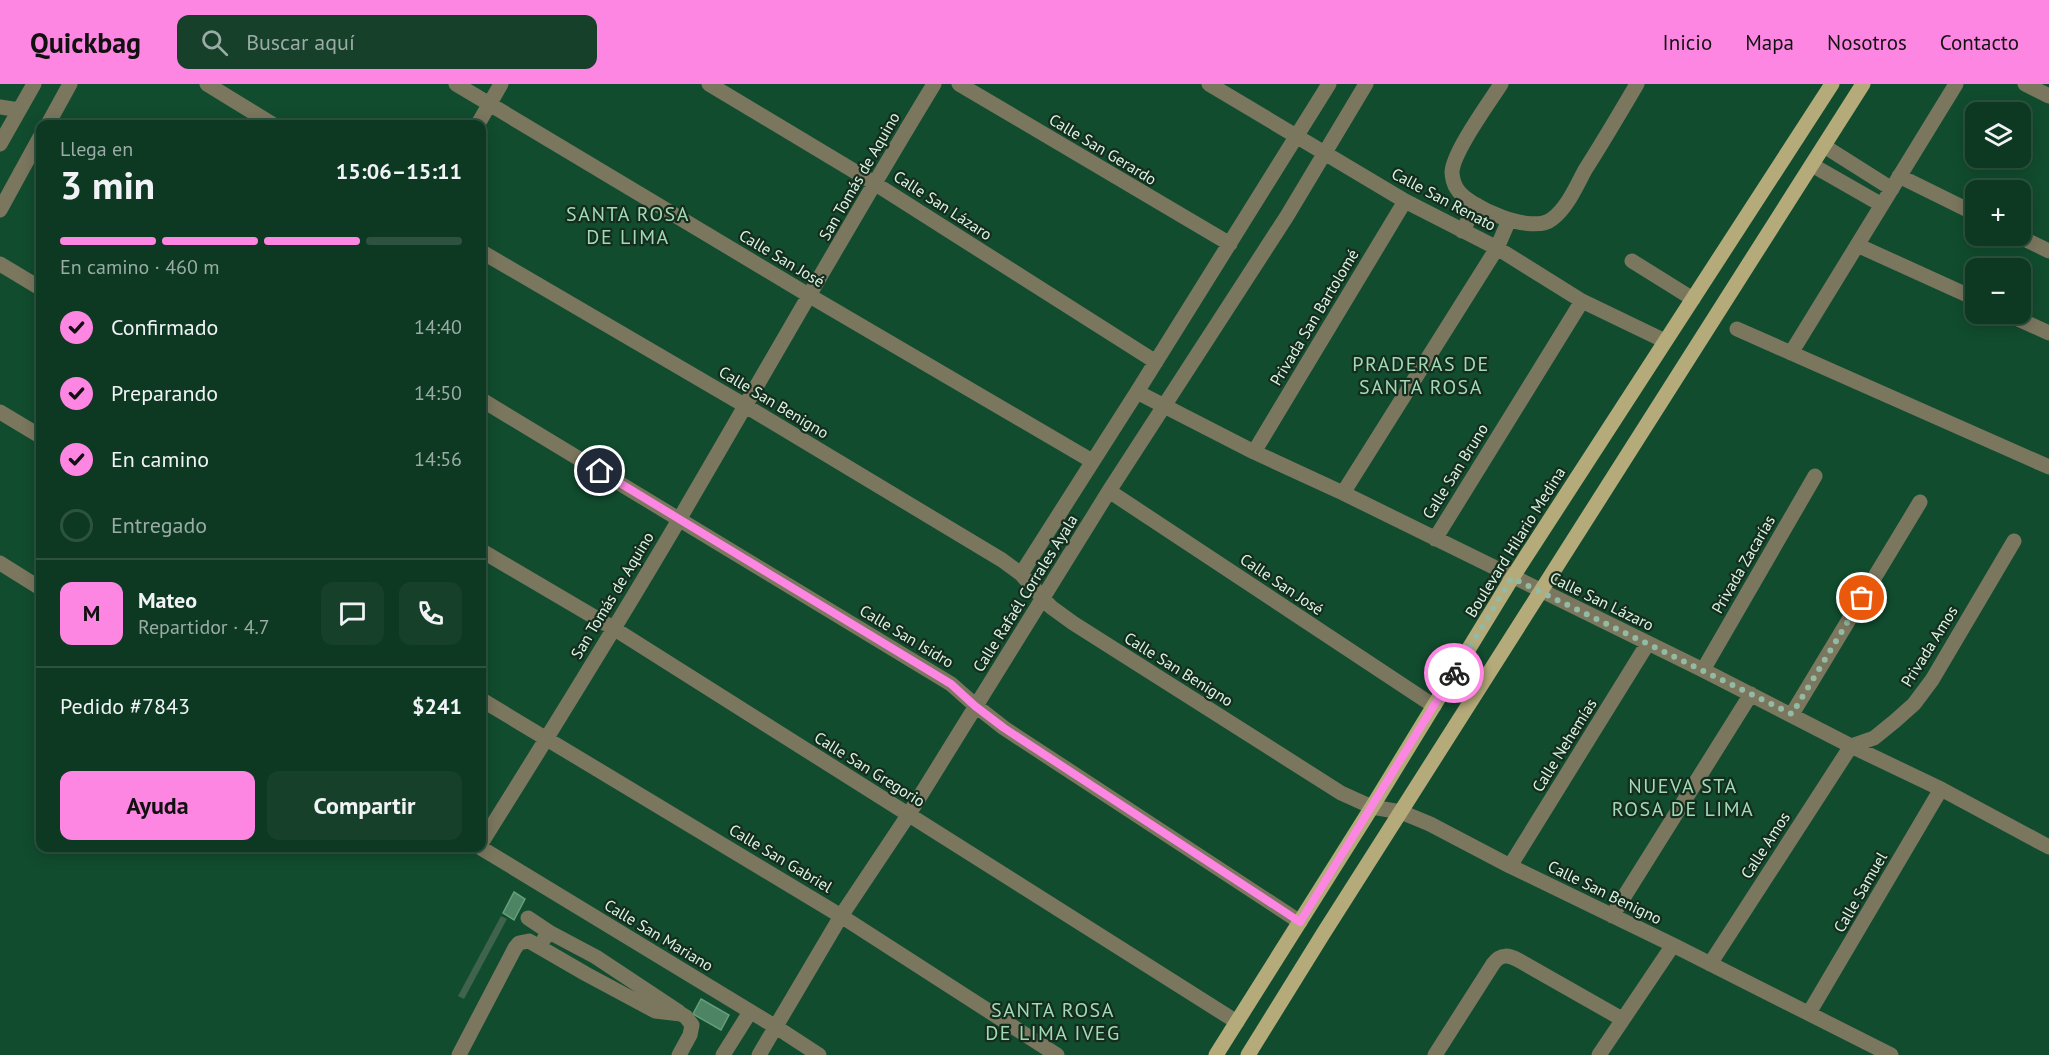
<!DOCTYPE html>
<html lang="es">
<head>
<meta charset="utf-8">
<style>
	body { margin:0; font-family:"PT Sans",sans-serif; background:#16402a; color:#f1f3f6; height:100vh; display:flex; flex-direction:column; font-size:22px; white-space:nowrap }
	* { box-sizing:border-box; margin:0 }
	p { font-size:20px; color:#9aaca5 }
	.icon { flex:none; width:33px; height:33px; fill:none; stroke:currentColor; stroke-width:2; stroke-linecap:round; stroke-linejoin:round }
	.map { position:relative; flex:1; overflow:hidden }
	.sheet { position:absolute; left:36px; top:36px; width:450px; height:732px; display:flex; flex-direction:column; background:#0d3922; border-radius:12px; box-shadow:0 3px 15px #0003,0 0 0 2px #2d5340 }
	.sheet>* { flex:none }
	.tools { position:absolute; left:1965px; top:18px; display:grid; gap:12px }
	.tools a { display:grid; place-items:center; width:66px; height:66px; border-radius:12px; background:#0d3922; box-shadow:0 3px 15px #0003,0 0 0 2px #2d5340; font-size:30px }
	.pin { position:absolute; display:grid; place-items:center; width:51px; height:51px; color:#fff; margin:-26px; border:3px solid #fff; border-radius:50%; box-shadow:0 2px 6px #0007 }
	.courier { position:absolute; display:grid; place-items:center; width:60px; height:60px; margin:-30px; border:4px solid #fd86e2; border-radius:50%; background:#fff; color:#222; box-shadow:0 2px 8px #0007 }
	.headline em { font-style:normal; font-weight:700 }
	.headline div { display:flex; flex-direction:column-reverse }
	.headline { display:flex; align-items:center; justify-content:space-between; height:102px; padding:0 24px }
	h1 { font-size:39px; font-weight:700; line-height:45px }
	.bar { display:grid; grid-template-columns:repeat(4,1fr); gap:9px 6px; align-content:center; height:72px; padding:0 24px }
	.bar i { height:8px; border-radius:4px; background:#2d5340 }
	.bar .selected { background:#fd86e2 }
	.bar p { grid-column:span 4 }
	.line { display:flex; align-items:center; gap:15px; padding:0 24px; border-top:2px solid #2d5340 }
	.line div { flex:1 }
	.round { display:grid; place-items:center; flex:none; width:63px; height:63px; border-radius:12px; background:#16402a }
	ol { padding:0 24px; list-style:none }
	li { display:flex; align-items:center; gap:18px; height:66px }
	li p { margin-inline-start:auto }
	li .icon { padding:6px; border-radius:50%; background:#fd86e2; color:#111; stroke-width:4 }
	li:last-child { color:#9aaca5 }
	li i { width:33px; height:33px; border:3px solid #2d5340; border-radius:50% }
	.button { display:flex; gap:12px; margin-top:auto; padding:12px 24px }
	.button a { flex:1; height:69px; border-radius:12px; background:#fd86e2; color:#111; font-size:24px; font-weight:700; line-height:69px; text-align:center }
	.button a+a { background:#16402a; color:#f1f3f6 }
	header { display:flex; align-items:center; gap:36px; box-sizing:border-box; height:84px; padding:0 30px; background:#fd86e2; color:#111 }
	header strong { font-size:28px }
	nav { display:flex; gap:33px; margin-inline-start:auto; font-size:21px }
	.search { width:420px; height:54px; background:#16402a; display:flex; align-items:center; gap:15px; box-sizing:border-box; padding:0 21px; border-radius:12px; color:#9aaca5; font-size:22px }
	.map>svg:first-child { display:block }
	.green { fill:#3f634c }
	.building { fill:#4d8463; stroke:#669e7c; stroke-width:1.5 }
	.lines { fill:none; stroke-linecap:round; stroke-linejoin:round }
	.minor { stroke:#7b765e; stroke-width:15 }
	.major { stroke:#b5aa79; stroke-width:15 }
	.done { stroke:#93baa3; stroke-width:6; stroke-dasharray:0 10.8 }
	.route { stroke:#fd86e2; stroke-width:8 }
	.labels { text-anchor:middle; dominant-baseline:central; stroke-width:4.5; stroke-linejoin:round; paint-order:stroke }
	.street-label { font-size:16px; fill:#d9f5e2; stroke:#152c1e }
	.quarter-label { font-size:20px; letter-spacing:1.5px; fill:#a1dbb6; stroke:#152c1e }
</style>
</head>
<body>
<header>
<strong>Quickbag</strong>
<div class="search"><svg class="icon" aria-label="search" viewBox="0 0 24 24"><circle cx="10" cy="10" r="6"/><path d="M15 15l6 6"/></svg>Buscar aquí</div>
<nav><a>Inicio</a><a>Mapa</a><a>Nosotros</a><a>Contacto</a></nav>
</header>
<div class="map">
<svg width="2049" height="971" viewBox="0 0 2049 971">
	<rect width="100%" height="100%" fill="#114c2e"/>
	<path class="green" d="M 501,832 L 507,835 L 464,915 L 458,912 Z"/>
	<path class="building" d="M 514,808 L 525,815 L 514,836 L 503,829 Z
		M 701,915 L 729,931 L 721,946 L 693,930 Z"/>
	<g class="lines">
		<path class="minor" d="M 207,0 L 272,40
			M 456,0 L 810,212 L 1092,377
			M 709,0 L 874,99 L 1156,278
			M 959,0 L 1230,160
			M 1209,0 L 1405,117 L 1497,164 L 1582,217 L 1665,257
			M 1501,0 C 1489,19 1453,68 1452,88 C 1452,93 1454,101 1457,105 C 1469,124 1533,151 1552,135 C 1567,124 1576,103 1585,86 C 1603,58 1620,29 1637,0
			M 2025,0 L 2049,12
			M 0,23 L 19,26
			M 48,40 L 70,0
			M 478,40 L 501,0
			M 0,60 L 34,0
			M 1824,62 L 1892,105
			M 1812,81 L 1882,121
			M 1899,92 L 1976,130
			M 0,126 L 40,53
			M 1462,147 L 1477,121
			M 2018,152 L 2049,167
			M 1857,161 L 1976,215
			M 482,168 L 744,321 L 1002,476 L 1021,490 L 1051,523 L 1073,539 L 1341,709 L 1372,723 L 1401,728 L 1430,740 L 1510,782 L 1673,861 L 1891,971
			M 1632,177 L 1693,215
			M 0,180 L 40,204
			M 2007,230 L 2049,249
			M 1737,245 L 2049,383
			M 1791,269 L 1956,0
			M 1137,308 L 1254,368 L 1343,409 L 1703,586 L 1851,662 L 1941,705 L 2049,763
			M 482,316 L 951,600 L 976,622 L 1004,644 L 1300,838
			M 0,328 L 40,352
			M 1254,368 L 1405,117
			M 1109,407 L 1434,622
			M 1343,409 L 1497,164 L 1509,136
			M 1435,455 L 1582,217
			M 482,467 L 613,544 L 1237,938
			M 0,479 L 40,504
			M 1021,490 L 1137,308 L 1329,0
			M 1703,586 L 1815,392
			M 482,616 L 841,832 L 1057,971
			M 1792,630 L 1920,418
			M 482,758 C 549,651 616,543 680,434 C 765,289 847,143 934,0
			M 481,764 L 776,943 L 819,971
			M 1510,782 L 1648,559
			M 1612,832 L 1751,610
			M 528,834 L 549,848 L 544,855
			M 549,848 L 596,873 L 679,928
			M 1710,880 L 1851,662 L 1874,654 L 1895,637 L 1914,620 L 1932,596 L 2014,457
			M 1809,929 L 1941,705
			M 459,971 L 515,864 L 519,859 L 529,857 L 586,890 L 655,927 L 681,930 L 686,933 L 692,941 L 690,951 L 679,971
			M 723,971 L 750,928
			M 759,971 L 841,832 L 909,730 L 1109,407 L 1287,132 L 1366,0
			M 1435,971 L 1493,880 C 1501,869 1509,871 1520,877 L 1622,935
			M 1599,971 L 1673,861"/>
		<path class="major" d="M 1216,971 L 1372,723 L 1512,494 L 1832,0
			M 1248,971 L 1323,850 L 1863,0"/>
	</g>
	<g class="lines">
		<path class="done" d="M 1454,589 L 1512,494 L 1792,630 L 1862,514"/>
		<path class="route" d="M 600,387 L 951,600 L 975,622 L 1004,644 L 1300,838 L 1454,589"/>
	</g>
	<g class="labels">
		<g class="street-label">
			<text transform="translate(1103 65) rotate(31)">Calle San Gerardo</text>
			<text transform="translate(859 92) rotate(-60)">San Tomás de Aquino</text>
			<text transform="translate(1444 115) rotate(28)">Calle San Renato</text>
			<text transform="translate(943 121) rotate(33)">Calle San Lázaro</text>
			<text transform="translate(782 174) rotate(31)">Calle San José</text>
			<text transform="translate(1314 233) rotate(-59)">Privada San Bartolomé</text>
			<text transform="translate(774 318) rotate(31)">Calle San Benigno</text>
			<text transform="translate(1455 387) rotate(-58)">Calle San Bruno</text>
			<text transform="translate(1515 458) rotate(-58)">Boulevard Hilario Medina</text>
			<text transform="translate(1743 480) rotate(-60)">Privada Zacarías</text>
			<text transform="translate(1282 500) rotate(34)">Calle San José</text>
			<text transform="translate(1025 509) rotate(-58)">Calle Rafaél Corrales Ayala</text>
			<text transform="translate(612 511) rotate(-59)">San Tomás de Aquino</text>
			<text transform="translate(1602 517) rotate(26)">Calle San Lázaro</text>
			<text transform="translate(907 552) rotate(31)">Calle San Isidro</text>
			<text transform="translate(1929 562) rotate(-58)">Privada Amos</text>
			<text transform="translate(1179 585) rotate(32)">Calle San Benigno</text>
			<text transform="translate(1564 661) rotate(-58)">Calle Nehemías</text>
			<text transform="translate(870 685) rotate(32)">Calle San Gregorio</text>
			<text transform="translate(1765 761) rotate(-57)">Calle Amos</text>
			<text transform="translate(781 774) rotate(31)">Calle San Gabriel</text>
			<text transform="translate(1605 808) rotate(26)">Calle San Benigno</text>
			<text transform="translate(1860 808) rotate(-60)">Calle Samuel</text>
			<text transform="translate(659 851) rotate(31)">Calle San Mariano</text>
		</g>
		<g class="quarter-label">
			<text x="628" y="130">SANTA ROSA<tspan x="628" dy="23">DE LIMA</tspan></text>
			<text x="1421" y="280">PRADERAS DE<tspan x="1421" dy="23">SANTA ROSA</tspan></text>
			<text x="1683" y="702">NUEVA STA<tspan x="1683" dy="23">ROSA DE LIMA</tspan></text>
			<text x="1053" y="926">SANTA ROSA<tspan x="1053" dy="23">DE LIMA IVEG</tspan></text>
		</g>
	</g>
</svg>
<div class="tools">
<a><svg class="icon" aria-label="layers" viewBox="0 0 24 24"><path d="M12 4l9 5-9 5-9-5zM3 14l9 5 9-5"/></svg></a>
<a>+</a>
<a>−</a>
</div>
<div class="pin" style="left:1862px;top:514px;background:#ea580c"><svg class="icon" aria-label="bag" viewBox="0 0 24 24"><path d="M5 8h14l-1 12H6zM9 8a3 3 0 0 1 6 0"/></svg></div>
<div class="pin" style="left:600px;top:387px;background:#1f2937"><svg class="icon" aria-label="home" viewBox="0 0 24 24"><path d="M3 11l9-7 9 7M6 9v11h12V9"/></svg></div>
<div class="courier" style="left:1454px;top:589px"><svg class="icon" aria-label="bike" viewBox="0 0 24 24"><circle cx="6" cy="16" r="4"/><circle cx="18" cy="16" r="4"/><path d="M6 16l4-8h5l3 8M10 8l3 8H6M13 5h3"/></svg></div>
<section class="sheet">
<div class="headline"><div><h1>3 min</h1><p>Llega en</p></div><em>15:06–15:11</em></div>
<div class="bar"><i class="selected"></i><i class="selected"></i><i class="selected"></i><i></i><p>En camino · 460 m</p></div>
<ol>
<li><svg class="icon" aria-label="check" viewBox="0 0 24 24"><path d="M5 12l5 5 9-10"/></svg>Confirmado<p>14:40</p></li>
<li><svg class="icon" aria-label="check" viewBox="0 0 24 24"><path d="M5 12l5 5 9-10"/></svg>Preparando<p>14:50</p></li>
<li><svg class="icon" aria-label="check" viewBox="0 0 24 24"><path d="M5 12l5 5 9-10"/></svg>En camino<p>14:56</p></li>
<li><i></i>Entregado</li>
</ol>
<div class="line" style="height:108px"><b class="round" style="background:#fd86e2;color:#111">M</b><div><b>Mateo</b><p>Repartidor · 4.7</p></div><a class="round"><svg class="icon" aria-label="chat" viewBox="0 0 24 24"><path d="M4 5h16v11H9l-5 4z"/></svg></a><a class="round"><svg class="icon" aria-label="phone" viewBox="0 0 24 24"><path d="M5 4h4l2 5-3 2q2 4 5 5l2-3 5 2v4C11 20 4 13 5 4z"/></svg></a></div>
<div class="line" style="height:78px"><div>Pedido #7843</div><b>$241</b></div>
<div class="button"><a>Ayuda</a><a>Compartir</a></div>
</section>
</div>
</body>
</html>
